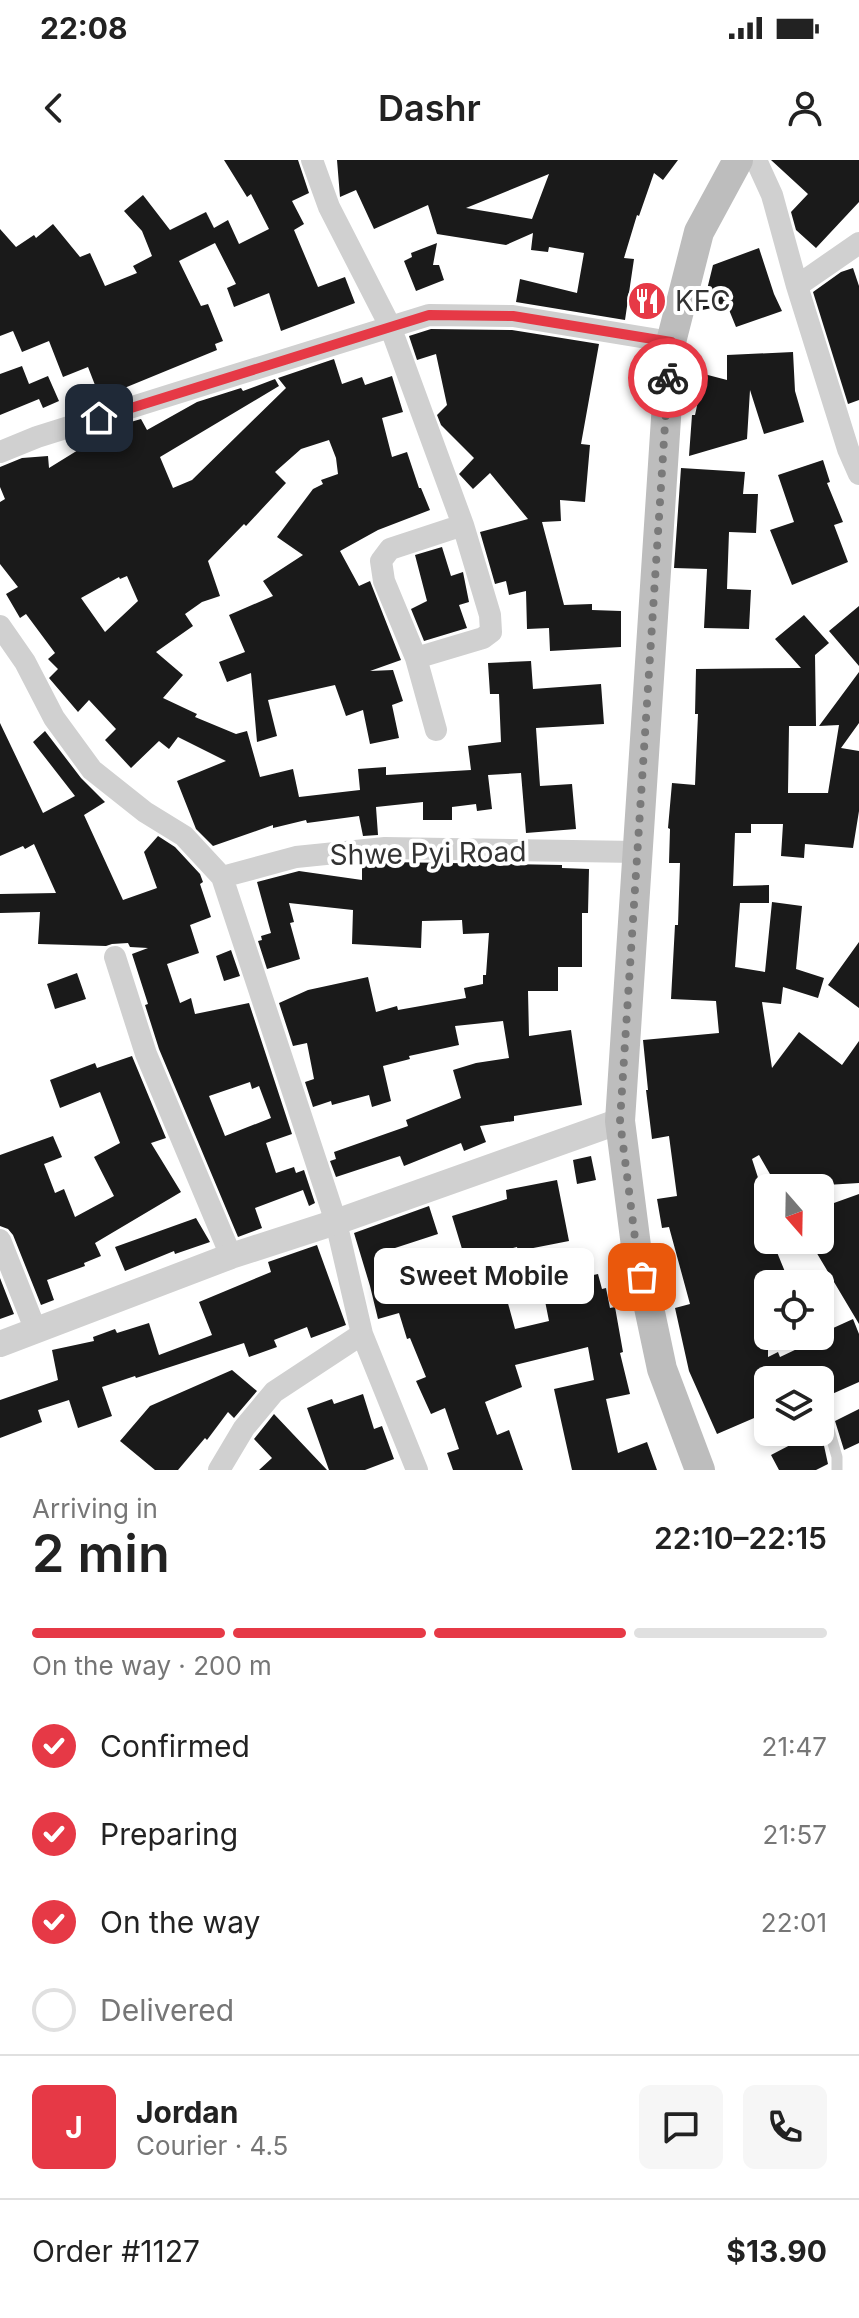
<!DOCTYPE html>
<html lang="en">
<head>
<meta charset="utf-8">
<style>
	body { margin:0; font-family:Inter,sans-serif; background:#f6f6f6; color:#222; height:100vh; display:flex; flex-direction:column; font-size:30px; white-space:nowrap }
	* { box-sizing:border-box; margin:0 }
	p { font-size:26px; color:#767676 }
	.icon { flex:none; width:44px; height:44px; fill:none; stroke:currentColor; stroke-width:2; stroke-linecap:round; stroke-linejoin:round }
	.map { position:relative; height:1310px; overflow:hidden }
	.drawer { display:flex; flex-direction:column; background:#fff; flex:1 }
	.drawer>* { flex:none }
	.needle { width:52px; rotate:160deg }
	.buttons { position:absolute; left:754px; top:1014px; display:grid; gap:16px }
	.buttons a { display:grid; place-items:center; width:80px; height:80px; border-radius:12px; background:#fff; box-shadow:0 4px 12px #0003; font-size:40px }
	.pin { position:absolute; display:grid; place-items:center; width:68px; height:68px; color:#fff; margin:-34px; border-radius:16px; box-shadow:0 4px 12px #0006 }
	.courier { position:absolute; display:grid; place-items:center; width:80px; height:80px; margin:-40px; border:6px solid #e63946; border-radius:50%; background:#fff; color:#222; box-shadow:0 2px 10px #0007 }
	.bubble { position:absolute; height:56px; border-radius:12px; background:#fff; box-shadow:0 4px 12px #0003; font-size:26px; font-weight:600; line-height:56px; text-align:center }
	.headline em { font-style:normal; font-weight:600 }
	.headline div { display:flex; flex-direction:column-reverse }
	.headline { display:flex; align-items:center; justify-content:space-between; height:136px; padding:0 32px }
	h1 { font-size:52px; font-weight:600; line-height:60px }
	.bar { display:grid; grid-template-columns:repeat(4,1fr); gap:12px 8px; align-content:center; height:96px; padding:0 32px }
	.bar i { height:10px; border-radius:6px; background:#e0e0e0 }
	.bar .current { background:#e63946 }
	.bar p { grid-column:span 4 }
	.line { display:flex; align-items:center; gap:20px; padding:0 32px; border-top:2px solid #e0e0e0 }
	.line div { flex:1 }
	.round { display:grid; place-items:center; flex:none; width:84px; height:84px; border-radius:12px; background:#f6f6f6 }
	ol { padding:0 32px; list-style:none }
	li { display:flex; align-items:center; gap:24px; height:88px }
	li p { margin-inline-start:auto }
	li .icon { padding:8px; border-radius:50%; background:#e63946; color:#fff; stroke-width:4 }
	li:last-child { color:#767676 }
	li i { width:44px; height:44px; border:4px solid #e0e0e0; border-radius:50% }
	.status { display:flex; justify-content:space-between; align-items:center; height:56px; padding:0 40px; background:#fff; direction:ltr }
	.status svg { height:22px; fill:currentColor }
	header { display:flex; justify-content:space-between; align-items:center; height:104px; padding:0 32px; background:#fff; font-size:36px; font-weight:600 }
	.map>svg:first-child { display:block }
	.building { fill:#1a1a1a; fill-rule:evenodd }
	.lines { fill:none; stroke-linecap:round; stroke-linejoin:round }
	.service { stroke:#d0d0d0; stroke-width:11 }
	.minor { stroke:#d0d0d0; stroke-width:22 }
	.tertiary { stroke:#d0d0d0; stroke-width:26 }
	.secondary { stroke:#bdbdbd; stroke-width:30 }
	.done { stroke:#7a7a7a; stroke-width:8; stroke-dasharray:0 14.4 }
	.route { stroke:#e63946; stroke-width:10 }
	.labels { text-anchor:middle; dominant-baseline:central; stroke-width:8; stroke-linejoin:round; paint-order:stroke }
	.poi-label { font-size:28px; fill:#333; stroke:#fff; text-anchor:start }
	.street-label { font-size:28px; fill:#333; stroke:#fff }
</style>
</head>
<body>
<div class="status"><b>22:08</b><svg viewBox="0 0 49 12"><path d="M0 12V9h3v3zM5 12V6h3v6zM10 12V3h3v9zM15 12V0h3v12zM26 1h20v11H26zM47 4h2v5h-2z"/></svg></div>
<header><svg class="icon" aria-label="back" viewBox="0 0 24 24"><path d="M15 5l-7 7 7 7"/></svg>Dashr<svg class="icon" aria-label="person" viewBox="0 0 24 24"><circle cx="12" cy="8" r="4"/><path d="M4 21q1-7 8-7t8 7"/></svg></header>
<div class="map">
<svg width="859" height="1310" viewBox="0 0 859 1310">
	<rect width="100%" height="100%" fill="#fff"/>
	<path class="building" d="M 224,0 L 298,0 L 309,33 L 292,41 L 304,64 L 294,70 L 318,127 L 345,117 L 355,143 L 281,171 L 269,133 L 234,147 L 227,128 L 236,124 L 215,83 L 179,101 L 201,146 L 208,144 L 223,181 L 215,184 L 217,190 L 100,238 L 88,207 L 63,217 L 49,181 L 22,192 L 13,171 L 0,176 L 0,69 L 16,87 L 34,75 L 36,78 L 53,64 L 80,97 L 90,93 L 105,126 L 137,113 L 133,106 L 152,96 L 142,71 L 124,51 L 143,35 L 170,70 L 206,52 L 214,68 L 228,60 L 239,84 L 269,69 L 251,34 L 247,37 Z
		M 337,0 L 678,0 L 663,20 L 654,13 L 639,56 L 637,55 L 624,98 L 634,99 L 625,160 L 516,142 L 520,119 L 577,133 L 584,93 L 549,87 L 548,92 L 531,90 L 533,73 L 506,85 L 437,74 L 428,45 L 374,69 L 356,30 L 340,37 ZM 549,14 L 532,59 L 466,48 Z
		M 771,0 L 859,0 L 859,42 L 816,88 L 796,70 L 791,52 L 808,34 Z
		M 437,83 L 433,105 L 439,105 L 444,120 L 416,131 L 404,101 L 412,97 L 411,93 Z
		M 759,88 L 774,134 L 782,151 L 736,167 L 727,145 L 702,150 L 713,105 Z
		M 853,108 L 859,126 L 859,240 L 848,244 L 813,132 L 841,112 Z
		M 431,169 L 512,170 L 599,184 L 581,284 L 590,285 L 585,342 L 560,340 L 561,361 L 542,362 L 564,445 L 592,444 L 592,450 L 621,451 L 621,487 L 550,491 L 549,468 L 527,469 L 526,431 L 509,435 L 506,421 L 495,424 L 480,372 L 528,359 L 490,313 L 473,329 L 459,314 L 474,298 L 441,265 L 437,255 L 447,245 L 436,194 L 417,200 L 409,176 Z
		M 793,192 L 795,231 L 804,262 L 764,274 L 750,230 L 747,279 L 689,296 L 692,255 L 695,255 L 704,214 L 727,220 L 727,195 Z
		M 334,199 L 342,224 L 362,217 L 365,225 L 392,216 L 403,252 L 382,258 L 392,297 L 407,292 L 419,328 L 421,328 L 430,350 L 378,370 L 340,391 L 359,426 L 370,421 L 401,500 L 370,511 L 393,510 L 403,541 L 392,545 L 399,578 L 370,584 L 363,550 L 346,556 L 335,525 L 268,540 L 277,576 L 257,582 L 251,513 L 227,522 L 219,502 L 245,492 L 229,455 L 273,436 L 263,421 L 303,395 L 277,377 L 313,329 L 323,324 L 321,320 L 338,314 L 336,298 L 329,280 L 301,289 L 275,312 L 286,323 L 246,366 L 244,364 L 208,401 L 220,436 L 202,442 L 185,454 L 193,466 L 156,492 L 183,515 L 163,538 L 197,554 L 195,557 L 236,574 L 247,571 L 260,617 L 293,609 L 299,637 L 360,630 L 358,609 L 386,607 L 386,615 L 471,610 L 468,586 L 501,582 L 499,534 L 490,534 L 488,503 L 531,501 L 533,529 L 601,524 L 604,564 L 536,568 L 540,626 L 572,624 L 576,669 L 526,673 L 521,613 L 488,615 L 492,649 L 477,651 L 476,644 L 452,647 L 452,660 L 423,660 L 423,642 L 376,647 L 378,675 L 363,676 L 359,656 L 307,663 L 306,660 L 273,668 L 273,665 L 213,686 L 196,669 L 177,621 L 226,601 L 178,577 L 169,589 L 159,581 L 131,608 L 105,580 L 116,569 L 89,540 L 78,552 L 49,518 L 58,509 L 48,499 L 55,493 L 26,454 L 20,458 L 6,434 L 18,427 L 0,404 L 0,342 L 5,339 L 0,327 L 0,307 L 22,298 L 48,296 L 49,308 L 117,266 L 141,259 L 147,270 L 197,242 L 241,228 L 243,231 L 275,219 L 279,226 L 160,297 L 173,328 L 192,320 L 286,228 L 278,218 ZM 127,416 L 138,441 L 105,472 L 81,438 L 119,417 L 120,419 Z
		M 22,206 L 29,224 L 48,216 L 59,241 L 43,248 L 39,239 L 0,255 L 0,214 Z
		M 823,300 L 830,322 L 827,323 L 843,362 L 834,365 L 848,402 L 792,425 L 770,370 L 794,362 L 778,315 Z
		M 681,308 L 745,312 L 743,334 L 758,334 L 756,373 L 729,372 L 727,429 L 751,430 L 749,469 L 704,468 L 707,409 L 674,408 Z
		M 442,387 L 451,416 L 463,412 L 469,442 L 459,445 L 467,468 L 424,481 L 411,449 L 427,441 L 415,395 Z
		M 859,446 L 859,506 L 829,471 Z
		M 804,455 L 829,483 L 815,495 L 816,566 L 789,566 L 788,633 L 828,633 L 839,565 L 819,566 L 859,512 L 859,563 L 841,588 L 859,591 L 859,651 L 853,688 L 805,684 L 804,698 L 781,696 L 783,664 L 751,664 L 751,673 L 735,673 L 733,726 L 769,725 L 769,743 L 740,743 L 735,807 L 765,812 L 772,742 L 802,746 L 796,809 L 824,818 L 818,838 L 783,827 L 781,844 L 762,842 L 772,908 L 799,872 L 842,905 L 859,881 L 859,1023 L 778,1028 L 759,995 L 752,999 L 762,1030 L 755,1031 L 764,1067 L 768,1066 L 768,1080 L 772,1080 L 790,1124 L 768,1124 L 768,1197 L 778,1192 L 780,1197 L 818,1179 L 817,1176 L 820,1174 L 853,1159 L 859,1174 L 859,1222 L 823,1238 L 820,1220 L 768,1220 L 768,1252 L 717,1274 L 689,1211 L 675,1148 L 690,1144 L 669,1067 L 662,1068 L 657,1039 L 677,1036 L 669,976 L 652,979 L 646,930 L 648,930 L 643,880 L 719,873 L 716,841 L 671,839 L 675,765 L 678,765 L 680,703 L 669,703 L 670,669 L 668,668 L 672,623 L 695,625 L 698,554 L 695,554 L 696,509 L 801,508 L 775,479 Z
		M 0,563 L 43,653 L 75,636 L 33,582 L 45,571 L 81,618 L 105,642 L 84,655 L 123,740 L 157,728 L 144,692 L 158,676 L 175,687 L 200,714 L 203,722 L 200,724 L 211,757 L 190,765 L 199,793 L 167,804 L 180,843 L 191,838 L 195,854 L 249,843 L 292,974 L 266,983 L 276,1013 L 294,1007 L 296,1013 L 304,1010 L 315,1043 L 309,1046 L 303,1030 L 255,1048 L 262,1068 L 238,1077 L 159,889 L 145,845 L 148,844 L 132,794 L 148,788 L 130,787 L 128,783 L 112,784 L 106,786 L 38,784 L 40,752 L 0,753 L 0,734 L 56,733 L 34,684 L 25,689 L 23,686 L 0,696 ZM 250,922 L 252,929 L 259,926 L 271,958 L 225,976 L 209,936 Z
		M 386,702 L 562,705 L 562,708 L 589,709 L 588,753 L 582,753 L 582,807 L 558,807 L 558,831 L 528,831 L 529,876 L 571,870 L 582,945 L 514,956 L 514,961 L 480,966 L 486,982 L 464,991 L 461,983 L 404,1006 L 400,996 L 336,1017 L 330,1001 L 336,999 L 334,992 L 408,966 L 406,960 L 461,938 L 453,910 L 476,903 L 509,898 L 503,861 L 455,866 L 459,885 L 409,896 L 410,899 L 383,906 L 391,941 L 372,947 L 369,935 L 332,945 L 331,941 L 313,947 L 305,922 L 314,919 L 307,883 L 293,886 L 279,843 L 308,830 L 368,817 L 376,852 L 397,846 L 398,850 L 466,838 L 464,828 L 483,824 L 483,815 L 486,815 L 489,773 L 463,774 L 462,760 L 422,761 L 421,788 L 352,784 L 353,750 L 289,743 L 294,762 L 290,763 L 300,799 L 267,809 L 258,781 L 262,780 L 261,776 L 271,773 L 257,722 L 299,711 L 362,720 L 362,704 Z
		M 859,782 L 859,848 L 828,825 Z
		M 231,790 L 240,816 L 224,821 L 216,796 Z
		M 77,813 L 86,839 L 55,849 L 47,824 Z
		M 132,896 L 166,978 L 151,983 L 181,1032 L 95,1083 L 101,1096 L 84,1103 L 85,1106 L 47,1120 L 54,1140 L 41,1145 L 13,1075 L 8,1069 L 0,1066 L 0,995 L 53,976 L 62,997 L 44,1004 L 55,1033 L 64,1029 L 75,1057 L 114,1036 L 94,997 L 120,983 L 100,932 L 60,948 L 50,920 L 95,903 L 97,908 Z
		M 591,996 L 596,1020 L 577,1024 L 573,1000 Z
		M 557,1020 L 569,1081 L 518,1091 L 517,1087 L 484,1095 L 497,1138 L 506,1136 L 515,1169 L 549,1161 L 542,1126 L 598,1114 L 602,1129 L 606,1128 L 610,1148 L 615,1147 L 623,1192 L 620,1193 L 630,1234 L 606,1239 L 618,1293 L 647,1282 L 657,1310 L 572,1310 L 554,1229 L 594,1220 L 588,1187 L 515,1205 L 522,1227 L 485,1242 L 497,1275 L 509,1270 L 523,1310 L 453,1310 L 447,1293 L 459,1289 L 445,1248 L 431,1254 L 416,1221 L 426,1217 L 410,1178 L 407,1179 L 399,1153 L 378,1159 L 370,1126 L 354,1073 L 429,1046 L 438,1074 L 395,1088 L 412,1134 L 469,1112 L 452,1056 L 507,1039 L 506,1030 Z
		M 859,1034 L 859,1164 L 809,1080 L 820,1080 L 820,1048 Z
		M 196,1058 L 210,1082 L 175,1094 L 174,1091 L 125,1111 L 115,1087 Z
		M 317,1085 L 346,1165 L 311,1178 L 307,1167 L 274,1180 L 277,1187 L 249,1197 L 244,1183 L 136,1218 L 135,1216 L 102,1227 L 112,1256 L 78,1268 L 69,1240 L 38,1250 L 42,1262 L 0,1278 L 0,1240 L 58,1220 L 52,1190 L 94,1181 L 93,1177 L 115,1169 L 117,1173 L 149,1163 L 159,1195 L 212,1175 L 199,1142 L 271,1112 L 268,1102 Z
		M 0,1118 L 14,1154 L 0,1159 Z
		M 232,1210 L 257,1231 L 234,1258 L 228,1252 L 207,1280 L 205,1278 L 178,1310 L 155,1310 L 120,1281 L 150,1246 Z
		M 363,1234 L 374,1269 L 382,1266 L 394,1299 L 365,1310 L 329,1310 L 307,1248 L 332,1239 L 334,1244 Z
		M 859,1249 L 859,1283 L 844,1290 L 835,1261 Z
		M 274,1254 L 327,1310 L 259,1310 L 272,1298 L 254,1279 Z
		M 815,1272 L 821,1272 L 828,1304 L 816,1310 L 779,1310 L 771,1295 Z"/>
	<g class="lines">
		<path class="service" d="M 823,1249 L 837,1297 L 837,1310"/>
		<path class="minor" d="M 312,0 L 329,47 L 390,166 L 463,365 L 490,455 L 491,472 L 483,478 L 416,498
			M 756,0 L 772,35 L 797,126 L 848,289 L 859,314
			M 797,126 L 859,83
			M 0,292 L 37,277 L 177,233 L 429,155 L 513,156 L 671,182
			M 0,466 L 25,502 L 54,558 L 92,610 L 145,652 L 184,676 L 222,717 L 336,1062 L 362,1174 L 417,1310
			M 436,570 L 416,498 L 384,421 L 381,401 L 390,389 L 463,365
			M 222,717 L 296,697 L 385,688 L 637,692
			M 115,797 L 146,894 L 231,1096
			M 0,1080 L 36,1171
			M 219,1310 L 244,1268 L 274,1232 L 362,1174"/>
		<path class="tertiary" d="M 0,1184 L 231,1096 L 336,1062 L 620,961"/>
		<path class="secondary" d="M 700,1310 L 662,1209 L 636,1086 L 620,961 L 671,182 L 699,72 L 738,0"/>
	</g>
	<g class="lines">
		<path class="done" d="M 642,1117 L 636,1086 L 620,961 L 668,218"/>
		<path class="route" d="M 99,258 L 429,155 L 513,156 L 671,182 L 668,218"/>
	</g>
	<defs>
		<symbol id="restaurant-disc" viewBox="-11 -11 22 22"><circle r="9.5" fill="#e63946" stroke="#fff"/><path d="M-5-6h1v4h1v-4h1v4h1v-4h1v5L-1.5 .5V6h-2V.5L-5-1ZM5-6V6H3V1.5H1.5Q1.5-4 5-6Z" fill="#fff"/></symbol>
	</defs>
	<g fill-rule="evenodd">
		<use href="#restaurant-disc" x="625" y="119" width="44" height="44"/>
	</g>
	<g class="labels">
		<g class="poi-label">
			<text x="675" y="141">KFC</text>
		</g>
		<g class="street-label">
			<text transform="translate(428 693) rotate(-1)">Shwe Pyi Road</text>
		</g>
	</g>
</svg>
<div class="buttons">
<a><svg class="needle" viewBox="-14 -14 28 28"><path d="M0-13l5 13h-10z" fill="#e53935"/><path d="M0 13l5-13h-10z" fill="#767676"/></svg></a>
<a><svg class="icon" aria-label="locate" viewBox="0 0 24 24"><circle cx="12" cy="12" r="6"/><path d="M12 2v4M12 18v4M2 12h4M18 12h4"/></svg></a>
<a><svg class="icon" aria-label="layers" viewBox="0 0 24 24"><path d="M12 4l9 5-9 5-9-5zM3 14l9 5 9-5"/></svg></a>
</div>
<div class="pin" style="left:642px;top:1117px;background:#ea580c"><svg class="icon" aria-label="bag" viewBox="0 0 24 24"><path d="M5 8h14l-1 12H6zM9 8a3 3 0 0 1 6 0"/></svg></div>
<div class="pin" style="left:99px;top:258px;background:#1f2937"><svg class="icon" aria-label="home" viewBox="0 0 24 24"><path d="M3 11l9-7 9 7M6 9v11h12V9"/></svg></div>
<div class="courier" style="left:668px;top:218px"><svg class="icon" aria-label="bike" viewBox="0 0 24 24"><circle cx="6" cy="16" r="4"/><circle cx="18" cy="16" r="4"/><path d="M6 16l4-8h5l3 8M10 8l3 8H6M13 5h3"/></svg></div>
<div class="bubble" style="left:374px;top:1088px;width:220px">Sweet Mobile</div>
</div>
<section class="drawer">
<div class="headline"><div><h1>2 min</h1><p>Arriving in</p></div><em>22:10–22:15</em></div>
<div class="bar"><i class="current"></i><i class="current"></i><i class="current"></i><i></i><p>On the way · 200 m</p></div>
<ol>
<li><svg class="icon" aria-label="check" viewBox="0 0 24 24"><path d="M5 12l5 5 9-10"/></svg>Confirmed<p>21:47</p></li>
<li><svg class="icon" aria-label="check" viewBox="0 0 24 24"><path d="M5 12l5 5 9-10"/></svg>Preparing<p>21:57</p></li>
<li><svg class="icon" aria-label="check" viewBox="0 0 24 24"><path d="M5 12l5 5 9-10"/></svg>On the way<p>22:01</p></li>
<li><i></i>Delivered</li>
</ol>
<div class="line" style="height:144px"><b class="round" style="background:#e63946;color:#fff">J</b><div><b>Jordan</b><p>Courier · 4.5</p></div><a class="round"><svg class="icon" aria-label="chat" viewBox="0 0 24 24"><path d="M4 5h16v11H9l-5 4z"/></svg></a><a class="round"><svg class="icon" aria-label="phone" viewBox="0 0 24 24"><path d="M5 4h4l2 5-3 2q2 4 5 5l2-3 5 2v4C11 20 4 13 5 4z"/></svg></a></div>
<div class="line" style="height:104px"><div>Order #1127</div><b>$13.90</b></div>
</section>
</body>
</html>
